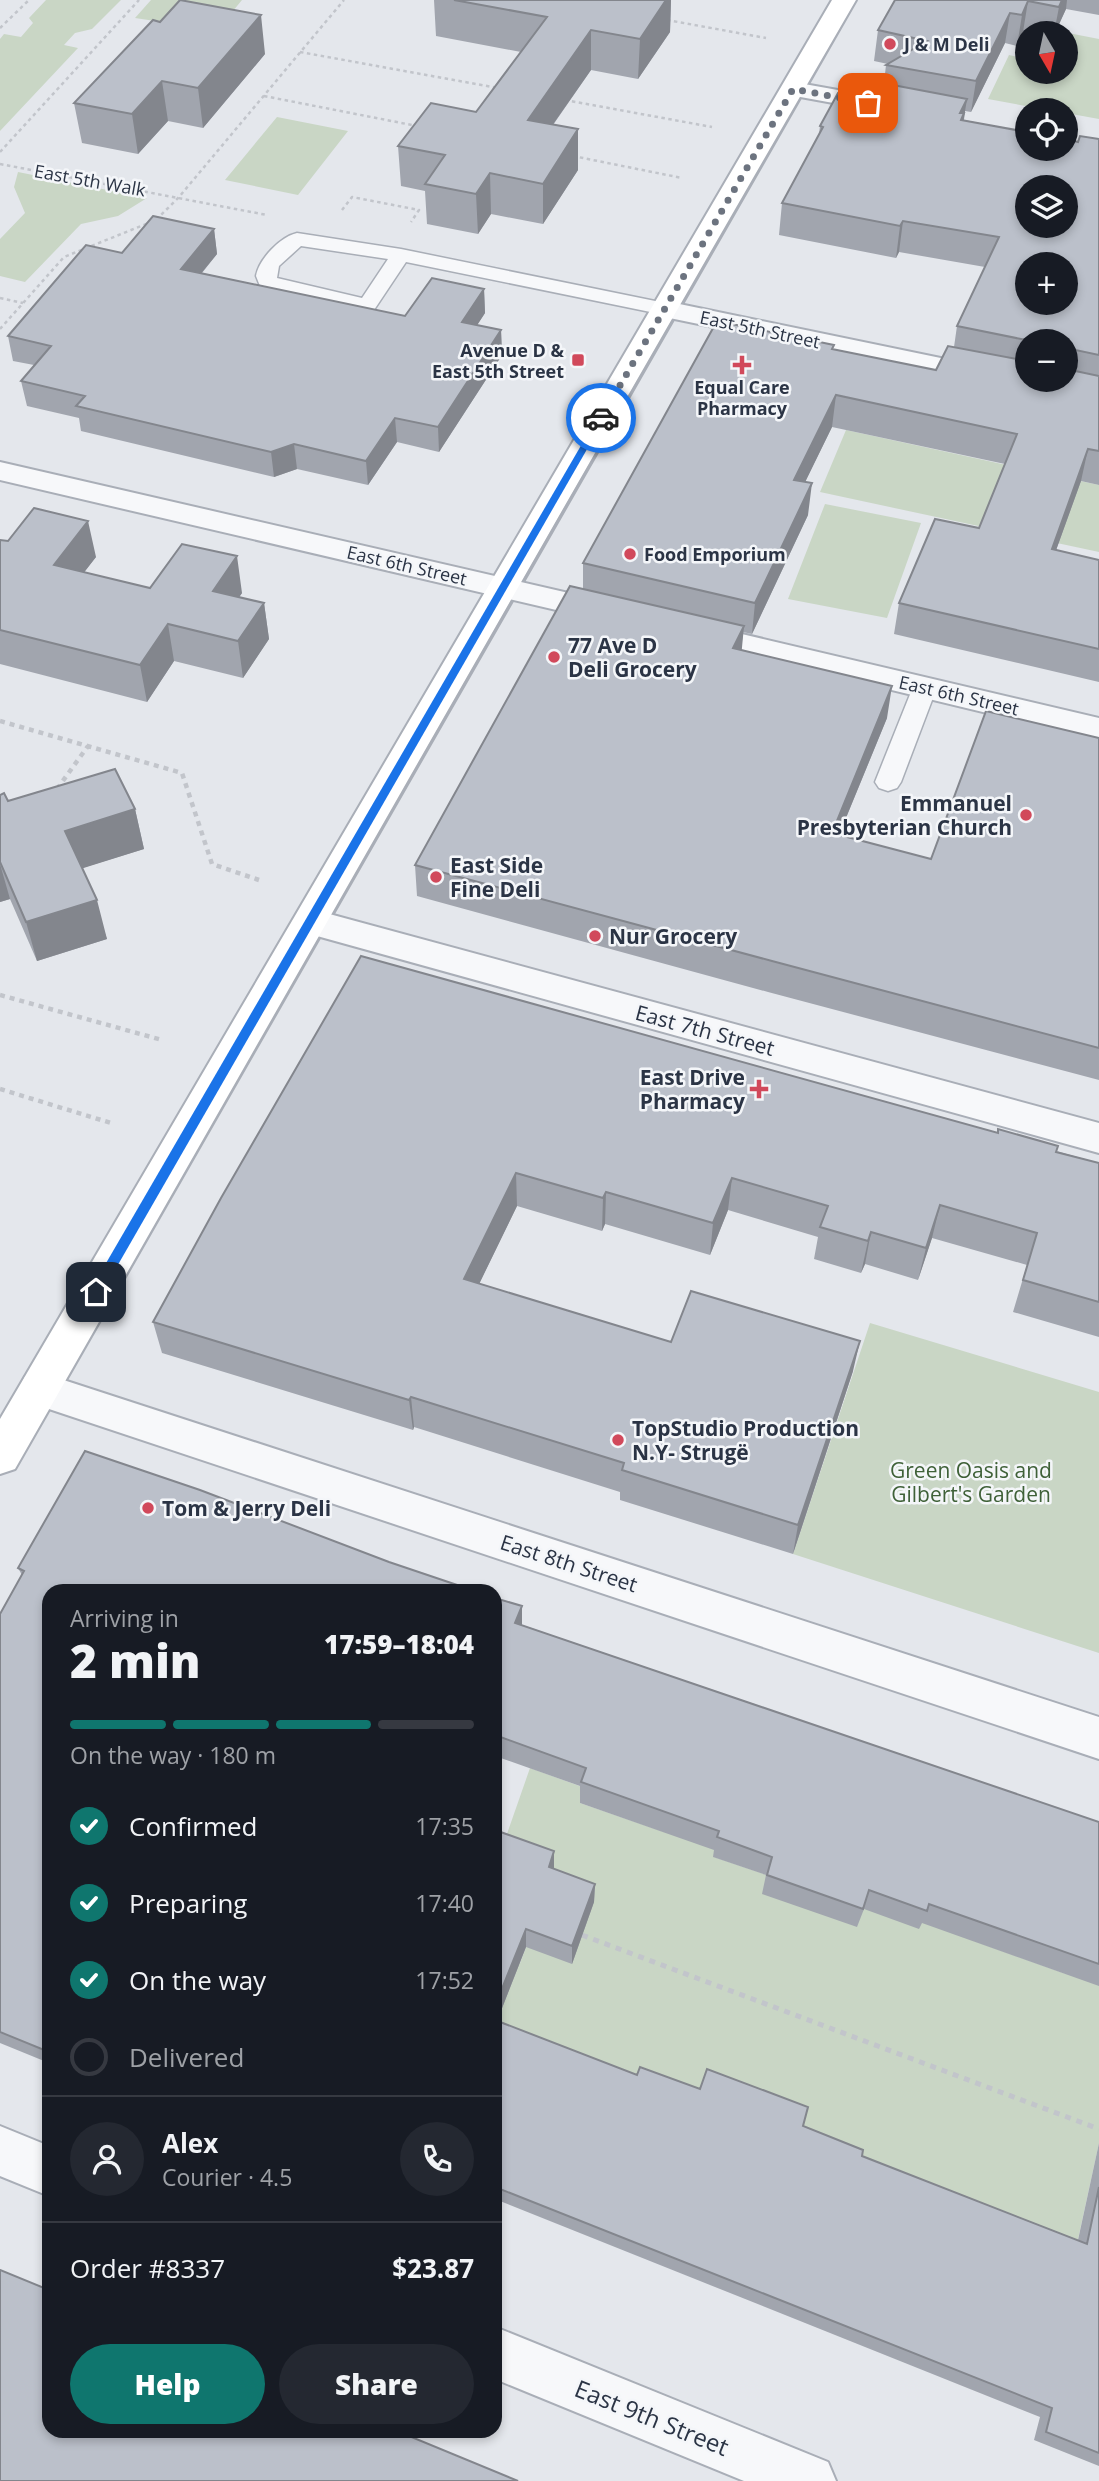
<!DOCTYPE html>
<html lang="en">
<head>
<meta charset="utf-8">
<style>
	body { margin:0; font-family:"Open Sans",sans-serif; background:#242831; color:#f1f3f6; height:100vh; display:flex; flex-direction:column; font-size:26px; white-space:nowrap }
	* { box-sizing:border-box; margin:0 }
	p { font-size:23px; color:#9ea1a6 }
	.icon { flex:none; width:38px; height:38px; fill:none; stroke:currentColor; stroke-width:2; stroke-linecap:round; stroke-linejoin:round }
	.map { position:relative; flex:1; overflow:hidden }
	.sheet { position:absolute; left:42px; top:1584px; width:460px; height:854px; display:flex; flex-direction:column; background:#171b24; border-radius:21px; box-shadow:0 4px 10px #0003 }
	.sheet>* { flex:none }
	.needle { width:46px; rotate:171deg }
	.buttons { position:absolute; left:1015px; top:21px; display:grid; gap:14px }
	.buttons a { display:grid; place-items:center; width:63px; height:63px; border-radius:50%; background:#171b24; box-shadow:0 4px 10px #0003; font-size:35px }
	.pin { position:absolute; display:grid; place-items:center; width:60px; height:60px; color:#fff; margin:-30px; border-radius:14px; box-shadow:0 4px 10px #0006 }
	.courier { position:absolute; display:grid; place-items:center; width:70px; height:70px; margin:-35px; border:5px solid #1a73e8; border-radius:50%; background:#fff; color:#222; box-shadow:0 2px 9px #0007 }
	.head em { font-style:normal; font-weight:800 }
	.head div { display:flex; flex-direction:column-reverse }
	.head { display:flex; align-items:center; justify-content:space-between; height:119px; padding:0 28px }
	h1 { font-size:46px; font-weight:800; line-height:52px }
	.bar { display:grid; grid-template-columns:repeat(4,1fr); gap:10px 7px; align-content:center; height:84px; padding:0 28px }
	.bar i { height:9px; border-radius:5px; background:#363941 }
	.bar .on { background:#0f766e }
	.bar p { grid-column:span 4 }
	.line { display:flex; align-items:center; gap:18px; padding:0 28px; border-top:2px solid #363941 }
	.line div { flex:1 }
	.round { display:grid; place-items:center; flex:none; width:74px; height:74px; border-radius:37px; background:#242831 }
	ol { padding:0 28px; list-style:none }
	li { display:flex; align-items:center; gap:21px; height:77px }
	li p { margin-inline-start:auto }
	li .icon { padding:7px; border-radius:50%; background:#0f766e; color:#fff; stroke-width:4 }
	li:last-child { color:#9ea1a6 }
	li i { width:38px; height:38px; border:4px solid #363941; border-radius:50% }
	.primary-button { display:flex; gap:14px; margin-top:auto; padding:14px 28px }
	.primary-button a { flex:1; height:80px; border-radius:42px; background:#0f766e; color:#fff; font-size:28px; font-weight:800; line-height:80px; text-align:center }
	.primary-button a+a { background:#242831; color:#f1f3f6 }
	.map>svg:first-child { display:block }
	.green { fill:#c9d6c5 }
	.lines { fill:none; stroke-linecap:round; stroke-linejoin:round }
	.lane-casing { stroke:#a9aeb7; stroke-width:3 }
	.street-casing { stroke:#a9aeb7; stroke-width:4 }
	.secondary-casing { stroke:#a9aeb7; stroke-width:4 }
	.path-far2 { stroke:#c2c5cb; stroke-width:2.5; stroke-dasharray:3.5 3.5; stroke-linecap:butt }
	.path-far1 { stroke:#c2c5cb; stroke-width:4.5; stroke-dasharray:5 5; stroke-linecap:butt }
	.path { stroke:#c2c5cb; stroke-width:5; stroke-dasharray:6 6; stroke-linecap:butt }
	.lane { fill:#f7f8fa; fill-rule:evenodd }
	.street { fill:#f7f8fa; fill-rule:evenodd }
	.secondary { fill:#fff; fill-rule:evenodd }
	.wall { fill:#a1a5ae; fill-rule:evenodd }
	.shaded-wall { fill:#83868d }
	.building { fill:#bbc0ca; stroke:#83868d; stroke-width:2; fill-rule:evenodd }
	.route { fill:#1a73e8 }
	.done { stroke:#6c737f; stroke-width:7; stroke-dasharray:0 12.6 }
	.poi-dot { fill:#d1495b; stroke:#f4f6f9; stroke-width:2.5 }
	.labels { text-anchor:middle; dominant-baseline:central; stroke-width:5; stroke-linejoin:round; paint-order:stroke }
	.far-poi-label { font-size:18px; font-weight:bold; fill:#2b3445; stroke:#f4f6f9; text-anchor:start }
	.far-street-label { font-size:18px; fill:#2b3445; stroke:#f4f6f9 }
	.poi-label { font-size:21px; font-weight:bold; fill:#2b3445; stroke:#f4f6f9; text-anchor:start }
	.street-label { font-size:21px; fill:#2b3445; stroke:#f4f6f9 }
	.park-label { font-size:21px; fill:#3f6138; stroke:#f4f6f9 }
	.near-street-label { font-size:24px; fill:#2b3445; stroke:#f4f6f9 }
</style>
</head>
<body>
<div class="map">
<svg width="1099" height="2481" viewBox="0 0 1099 2481">
	<rect width="100%" height="100%" fill="#e4e7ec"/>
	<path class="green" d="M 46,0 L 121,0 L 92,29 L 75,33 L 64,45 L 78,48 L 0,131 L 0,39 L 4,34 L 21,37 L 33,23 L 29,18 Z
		M 151,0 L 242,0 L 228,17 L 195,27 L 135,18 Z
		M 1058,31 L 1099,39 L 1099,119 L 1066,113 L 1066,110 L 1048,110 L 988,99 L 1009,55 L 1027,59 L 1027,72 L 1066,72 L 1066,33 L 1057,33 Z
		M 277,117 L 348,131 L 298,195 L 225,180 Z
		M 18,172 L 147,198 L 118,216 L 81,224 L 25,282 L 0,276 L 0,239 L 25,213 L 14,187 Z
		M 846,430 L 1099,485 L 1099,552 L 820,492 Z
		M 825,504 L 921,523 L 887,618 L 788,599 Z
		M 870,1323 L 1099,1392 L 1099,1653 L 793,1554 Z
		M 530,1768 L 585,1788 L 580,1803 L 664,1832 L 721,1835 L 714,1857 L 863,1908 L 926,1904 L 974,1941 L 1066,1974 L 1099,1968 L 1099,2143 L 1070,2276 L 697,2105 L 495,2036 L 495,1953 L 520,1963 L 526,1947 L 501,1851 Z"/>
	<g class="lines">
		<defs>
			<path id="lane" d="M 297,233 L 401,249 L 665,303 L 672,305 L 675,309 L 672,313 L 665,315 L 406,262 L 374,310 L 367,312 L 260,286 L 256,276 C 259,259 280,237 297,233 ZM 301,246 L 388,259 L 362,298 L 277,278 L 279,266 Z
				M 925,679 L 934,681 L 937,687 L 901,782 L 897,788 L 888,791 L 879,788 L 875,782 L 913,687 L 916,681 Z"/>
			<path id="street" d="M 793,82 L 888,99 L 897,101 L 900,106 L 897,111 L 888,113 L 784,94 L 781,89 L 784,84 Z
				M 665,301 L 989,368 L 999,370 L 1003,376 L 999,382 L 989,384 L 655,315 L 651,309 L 655,303 Z
				M 0,462 L 612,603 L 623,606 L 627,613 L 623,620 L 612,623 L 0,480 Z
				M 691,622 L 1099,718 L 1099,740 L 680,639 L 675,632 L 680,625 Z
				M 311,909 L 1099,1123 L 1099,1153 L 299,931 L 294,922 L 299,913 Z
				M 39,1372 L 1099,1717 L 1099,1759 L 25,1401 L 19,1389 L 25,1377 Z
				M 0,2126 L 49,2146 L 49,2196 L 0,2176 Z
				M 495,2327 L 828,2462 L 836,2481 L 744,2481 L 495,2379 Z"/>
			<path id="secondary" d="M 832,0 L 856,0 C 573,488 295,979 15,1469 L 0,1474 L 0,1419 Z"/>
		</defs>
		<use href="#lane" class="lane-casing"/>
		<use href="#street" class="street-casing"/>
		<use href="#secondary" class="secondary-casing"/>
		<path class="path-far2" d="M 667,20 L 766,38
			M 0,28 L 29,0
			M 300,52 L 498,88
			M 264,96 L 417,126
			M 565,100 L 712,127
			M 0,152 L 139,0
			M 573,156 L 682,178
			M 0,164 L 267,215
			M 342,210 L 352,197 L 419,210 L 411,222
			M 0,298 L 23,303
			M 0,329 L 64,257 L 156,220 L 179,197 L 344,0"/>
		<path class="path-far1" d="M 0,721 L 182,773 L 212,864 L 259,880
			M 57,789 L 88,746
			M 0,995 L 162,1040
			M 0,1089 L 111,1123"/>
		<path class="path" d="M 582,1935 L 1099,2129"/>
		<use href="#lane" class="lane"/>
		<use href="#street" class="street"/>
		<use href="#secondary" class="secondary"/>
	</g>
	<path class="wall" d="M 434,0 L 671,0 L 670,32 L 638,79 L 591,70 L 553,125 L 578,170 L 543,224 L 491,214 L 478,234 L 427,224 L 425,191 L 401,186 L 398,146 L 476,112 L 521,52 L 436,36 Z
		M 895,0 L 1099,0 L 1099,15 L 1066,9 L 1055,33 L 1030,33 L 1023,32 L 1017,46 L 1005,43 L 971,112 L 965,111 L 964,120 L 1078,142 L 1099,139 L 1099,485 L 1081,481 L 1056,550 L 1099,560 L 1099,682 L 894,634 L 899,603 L 979,528 L 1005,464 L 832,427 L 805,482 L 808,515 L 752,634 L 743,632 L 741,650 L 887,718 L 839,835 L 931,859 L 1099,738 L 1099,1080 L 768,992 L 417,896 L 415,865 L 583,588 L 583,563 L 833,349 L 936,370 L 954,347 L 957,326 L 985,267 L 899,252 L 896,258 L 779,235 L 782,203 L 819,134 L 820,126 L 884,83 L 886,65 L 888,64 L 874,61 L 878,30 ZM 1027,341 L 1066,341 L 1066,380 L 1027,380 Z
		M 265,54 L 203,128 L 168,121 L 138,154 L 82,143 L 74,103 Z
		M 214,229 L 217,254 L 202,273 L 405,316 L 484,289 L 485,313 L 477,325 L 501,330 L 502,355 L 439,452 L 397,442 L 368,485 L 297,469 L 274,477 L 81,431 L 79,418 L 27,406 L 21,381 L 34,365 L 13,361 L 8,336 L 122,253 Z
		M 0,540 L 96,557 L 84,572 L 150,588 L 242,593 L 239,597 L 264,603 L 269,639 L 243,678 L 174,661 L 147,702 L 0,664 Z
		M 0,795 L 8,801 L 135,809 L 144,849 L 82,868 L 107,939 L 37,961 L 10,899 L 0,902 Z
		M 361,956 L 1099,1163 L 1099,1337 L 1013,1312 L 1027,1265 L 932,1238 L 918,1280 L 865,1264 L 861,1273 L 814,1259 L 818,1237 L 728,1210 L 710,1255 L 605,1224 L 602,1231 L 517,1206 L 479,1284 L 671,1342 L 853,1371 L 793,1554 L 620,1500 L 620,1492 L 414,1427 L 413,1430 L 162,1353 L 153,1322 Z
		M 85,1451 L 49,1591 L 49,2063 L 0,2043 L 0,1614 L 22,1575 L 18,1568 Z
		M 495,1598 L 522,1625 L 1099,1822 L 1099,1986 L 922,1923 L 919,1929 L 864,1909 L 857,1927 L 762,1894 L 766,1875 L 713,1857 L 714,1850 L 580,1803 L 580,1786 L 495,1756 Z
		M 495,1830 L 554,1869 L 595,1884 L 594,1902 L 572,1964 L 526,1947 L 497,2021 L 637,2075 L 700,2089 L 803,2126 L 862,2156 L 1078,2240 L 1099,2143 L 1099,2466 L 1034,2440 L 1040,2417 L 495,2199 Z"/>
	<path class="shaded-wall" d="M 666,0 L 671,0 L 670,32 L 638,79 L 640,39 Z
		M 1062,0 L 1067,0 L 1066,9 L 1055,33 L 1054,33 L 1059,7 Z
		M 1028,1 L 1023,32 L 1017,46 L 1022,15 Z
		M 1010,13 L 1005,43 L 971,112 L 976,81 Z
		M 261,15 L 265,54 L 203,128 L 198,88 Z
		M 591,30 L 591,70 L 528,160 L 528,120 Z
		M 162,81 L 168,121 L 138,154 L 132,114 Z
		M 967,99 L 962,130 L 960,113 Z
		M 578,129 L 578,170 L 543,224 L 543,184 Z
		M 490,173 L 491,214 L 478,234 L 476,194 Z
		M 903,221 L 899,252 L 896,258 L 900,226 Z
		M 214,229 L 217,254 L 185,293 L 181,269 Z
		M 484,289 L 485,313 L 463,347 L 462,322 Z
		M 501,330 L 502,355 L 439,452 L 438,427 Z
		M 836,395 L 832,427 L 791,511 L 794,480 Z
		M 395,418 L 397,442 L 368,485 L 366,461 Z
		M 294,444 L 297,469 L 274,477 L 271,452 Z
		M 1088,449 L 1081,481 L 1045,581 L 1052,549 Z
		M 812,483 L 808,515 L 752,634 L 755,603 Z
		M 88,521 L 96,557 L 62,601 L 54,565 Z
		M 237,556 L 242,593 L 219,627 L 213,591 Z
		M 264,603 L 269,639 L 243,678 L 238,641 Z
		M 168,624 L 174,661 L 147,702 L 140,665 Z
		M 744,626 L 741,658 L 733,648 Z
		M 892,686 L 887,718 L 827,864 L 832,833 Z
		M 135,809 L 144,849 L 74,871 L 65,831 Z
		M 0,864 L 10,899 L 0,902 Z
		M 97,900 L 107,939 L 37,961 L 26,922 Z
		M 516,1173 L 517,1206 L 466,1311 L 464,1279 Z
		M 732,1178 L 728,1210 L 710,1255 L 713,1223 Z
		M 606,1192 L 605,1224 L 602,1231 L 603,1198 Z
		M 940,1205 L 932,1238 L 918,1280 L 926,1248 Z
		M 871,1232 L 865,1264 L 861,1273 L 868,1241 Z
		M 860,1341 L 853,1371 L 793,1554 L 798,1525 Z
		M 411,1397 L 414,1427 L 413,1430 L 409,1400 Z
		M 522,1606 L 522,1629 L 515,1623 Z
		M 554,1851 L 554,1871 L 549,1867 Z
		M 595,1884 L 594,1902 L 572,1964 L 572,1946 Z
		M 526,1929 L 526,1947 L 495,2026 L 495,2006 Z"/>
	<path class="building" d="M 180,0 L 261,15 L 198,88 L 162,81 L 132,114 L 74,103 L 153,20 L 160,22 Z
		M 454,0 L 666,0 L 640,39 L 591,30 L 528,120 L 578,129 L 543,184 L 490,173 L 476,194 L 425,184 L 445,155 L 398,146 L 431,103 L 476,112 L 547,17 Z
		M 895,0 L 1062,0 L 1059,7 L 1028,1 L 1022,15 L 1010,13 L 976,81 L 886,65 L 927,41 L 878,30 Z
		M 861,79 L 967,99 L 960,113 L 964,113 L 961,120 L 1027,132 L 1027,149 L 1066,149 L 1066,139 L 1078,142 L 1080,136 L 1099,139 L 1099,355 L 1066,348 L 1066,341 L 1031,341 L 957,326 L 999,237 L 903,221 L 900,226 L 782,203 L 823,127 L 820,126 L 838,93 ZM 1027,187 L 1066,187 L 1066,226 L 1027,226 ZM 1027,264 L 1066,264 L 1066,303 L 1027,303 Z
		M 153,216 L 214,229 L 181,269 L 405,316 L 432,278 L 484,289 L 462,322 L 501,330 L 438,427 L 395,418 L 366,461 L 294,444 L 271,452 L 76,406 L 85,396 L 21,381 L 51,346 L 8,336 L 86,245 L 122,253 Z
		M 717,321 L 834,345 L 832,349 L 936,370 L 948,346 L 1027,361 L 1027,380 L 1066,380 L 1066,369 L 1099,376 L 1099,451 L 1088,449 L 1052,549 L 1099,560 L 1099,649 L 899,603 L 935,519 L 979,528 L 1017,434 L 836,395 L 794,480 L 812,483 L 755,603 L 583,563 Z
		M 34,508 L 88,521 L 54,565 L 150,588 L 182,544 L 237,556 L 213,591 L 264,603 L 238,641 L 168,624 L 140,665 L 0,630 L 0,540 L 8,541 Z
		M 570,586 L 744,626 L 733,648 L 892,686 L 832,833 L 931,859 L 986,711 L 1099,738 L 1099,1048 L 772,961 L 415,865 Z
		M 115,769 L 135,809 L 65,831 L 97,900 L 26,922 L 0,862 L 0,795 L 4,793 L 8,801 Z
		M 361,956 L 998,1133 L 998,1129 L 1058,1146 L 1056,1152 L 1099,1163 L 1099,1302 L 1023,1280 L 1037,1233 L 940,1205 L 926,1248 L 871,1232 L 868,1241 L 820,1227 L 828,1206 L 732,1178 L 713,1223 L 606,1192 L 603,1198 L 516,1173 L 464,1279 L 671,1342 L 691,1291 L 860,1341 L 798,1525 L 622,1470 L 624,1463 L 411,1397 L 409,1400 L 153,1322 L 221,1198 Z
		M 85,1451 L 200,1490 L 389,1562 L 475,1591 L 49,1591 L 49,2052 L 0,2032 L 0,1614 L 24,1571 L 18,1568 Z
		M 495,1598 L 522,1606 L 515,1623 L 1099,1822 L 1099,1964 L 929,1904 L 927,1911 L 869,1890 L 863,1909 L 767,1875 L 772,1857 L 717,1837 L 719,1831 L 581,1782 L 586,1768 L 495,1735 Z
		M 495,1830 L 554,1851 L 549,1867 L 595,1884 L 572,1946 L 526,1929 L 495,2006 Z
		M 495,2020 L 637,2075 L 640,2067 L 700,2089 L 707,2069 L 808,2107 L 803,2126 L 863,2150 L 862,2156 L 1087,2244 L 1099,2187 L 1099,2453 L 1046,2432 L 1052,2408 L 495,2187 Z
		M 0,2270 L 49,2290 L 49,2431 L 397,2431 L 518,2481 L 0,2481 Z"/>
	<path class="route" d="M 601,416 L 605,418 L 100,1296 L 91,1296 L 91,1289 L 597,418 Z"/>
	<g class="lines">
		<path class="done" d="M 601,418 L 793,89 L 868,103"/>
	</g>
	<g class="poi-dot">
		<circle cx="890" cy="44" r="7"/>
		<rect x="571" y="353" width="14" height="14" rx="3.5"/>
		<path d="M738.5 354.5h7v7h7v7h-7v7h-7v-7h-7v-7h7z"/>
		<circle cx="630" cy="554" r="7"/>
		<circle cx="554" cy="657" r="7"/>
		<circle cx="1026" cy="815" r="7"/>
		<circle cx="436" cy="877" r="7"/>
		<circle cx="595" cy="936" r="7"/>
		<path d="M755.5 1078.5h7v7h7v7h-7v7h-7v-7h-7v-7h7z"/>
		<circle cx="618" cy="1440" r="7"/>
		<circle cx="148" cy="1508" r="7"/>
	</g>
	<g class="labels">
		<g class="far-poi-label">
			<text x="904" y="44">J &amp; M Deli</text>
			<text x="564" y="350" text-anchor="end">Avenue D &amp;<tspan x="564" dy="21">East 5th Street</tspan></text>
			<text x="742" y="387" text-anchor="middle">Equal Care<tspan x="742" dy="21">Pharmacy</tspan></text>
			<text x="644" y="554">Food Emporium</text>
		</g>
		<g class="far-street-label">
			<text transform="translate(90 180) rotate(10)">East 5th Walk</text>
			<text transform="translate(760 329) rotate(12)">East 5th Street</text>
			<text transform="translate(407 565) rotate(13)">East 6th Street</text>
			<text transform="translate(959 695) rotate(13)">East 6th Street</text>
		</g>
		<g class="poi-label">
			<text x="568" y="645">77 Ave D<tspan x="568" dy="24">Deli Grocery</tspan></text>
			<text x="1012" y="803" text-anchor="end">Emmanuel<tspan x="1012" dy="24">Presbyterian Church</tspan></text>
			<text x="450" y="865">East Side<tspan x="450" dy="24">Fine Deli</tspan></text>
			<text x="609" y="936">Nur Grocery</text>
			<text x="745" y="1077" text-anchor="end">East Drive<tspan x="745" dy="24">Pharmacy</tspan></text>
			<text x="632" y="1428">TopStudio Production<tspan x="632" dy="24">N.Y- Strugë</tspan></text>
			<text x="162" y="1508">Tom &amp; Jerry Deli</text>
		</g>
		<g class="street-label">
			<text transform="translate(705 1030) rotate(15)">East 7th Street</text>
			<text transform="translate(569 1563) rotate(18)">East 8th Street</text>
		</g>
		<g class="park-label">
			<text x="971" y="1470">Green Oasis and<tspan x="971" dy="24">Gilbert's Garden</tspan></text>
		</g>
		<g class="near-street-label">
			<text transform="translate(652 2417) rotate(22)">East 9th Street</text>
		</g>
	</g>
</svg>
<div class="buttons">
<a><svg class="needle" viewBox="-14 -14 28 28"><path d="M0-13l5 13h-10z" fill="#e53935"/><path d="M0 13l5-13h-10z" fill="#9ea1a6"/></svg></a>
<a><svg class="icon" aria-label="locate" viewBox="0 0 24 24"><circle cx="12" cy="12" r="6"/><path d="M12 2v4M12 18v4M2 12h4M18 12h4"/></svg></a>
<a><svg class="icon" aria-label="layers" viewBox="0 0 24 24"><path d="M12 4l9 5-9 5-9-5zM3 14l9 5 9-5"/></svg></a>
<a>+</a>
<a>−</a>
</div>
<div class="pin" style="left:868px;top:103px;background:#ea580c"><svg class="icon" aria-label="bag" viewBox="0 0 24 24"><path d="M5 8h14l-1 12H6zM9 8a3 3 0 0 1 6 0"/></svg></div>
<div class="pin" style="left:96px;top:1292px;background:#1f2937"><svg class="icon" aria-label="home" viewBox="0 0 24 24"><path d="M3 11l9-7 9 7M6 9v11h12V9"/></svg></div>
<div class="courier" style="left:601px;top:418px"><svg class="icon" aria-label="car" viewBox="0 0 24 24"><path d="M5 17H2v-5l4-1 3-4h7l3 4 3 1v5h-3M9 17h6M6 11h13"/><circle cx="7" cy="17" r="2"/><circle cx="17" cy="17" r="2"/></svg></div>
<section class="sheet">
<div class="head"><div><h1>2 min</h1><p>Arriving in</p></div><em>17:59–18:04</em></div>
<div class="bar"><i class="on"></i><i class="on"></i><i class="on"></i><i></i><p>On the way · 180 m</p></div>
<ol>
<li><svg class="icon" aria-label="check" viewBox="0 0 24 24"><path d="M5 12l5 5 9-10"/></svg>Confirmed<p>17:35</p></li>
<li><svg class="icon" aria-label="check" viewBox="0 0 24 24"><path d="M5 12l5 5 9-10"/></svg>Preparing<p>17:40</p></li>
<li><svg class="icon" aria-label="check" viewBox="0 0 24 24"><path d="M5 12l5 5 9-10"/></svg>On the way<p>17:52</p></li>
<li><i></i>Delivered</li>
</ol>
<div class="line" style="height:126px"><a class="round"><svg class="icon" aria-label="person" viewBox="0 0 24 24"><circle cx="12" cy="8" r="4"/><path d="M4 21q1-7 8-7t8 7"/></svg></a><div><b>Alex</b><p>Courier · 4.5</p></div><a class="round"><svg class="icon" aria-label="phone" viewBox="0 0 24 24"><path d="M5 4h4l2 5-3 2q2 4 5 5l2-3 5 2v4C11 20 4 13 5 4z"/></svg></a></div>
<div class="line" style="height:91px"><div>Order #8337</div><b>$23.87</b></div>
<div class="primary-button"><a>Help</a><a>Share</a></div>
</section>
</div>
</body>
</html>
